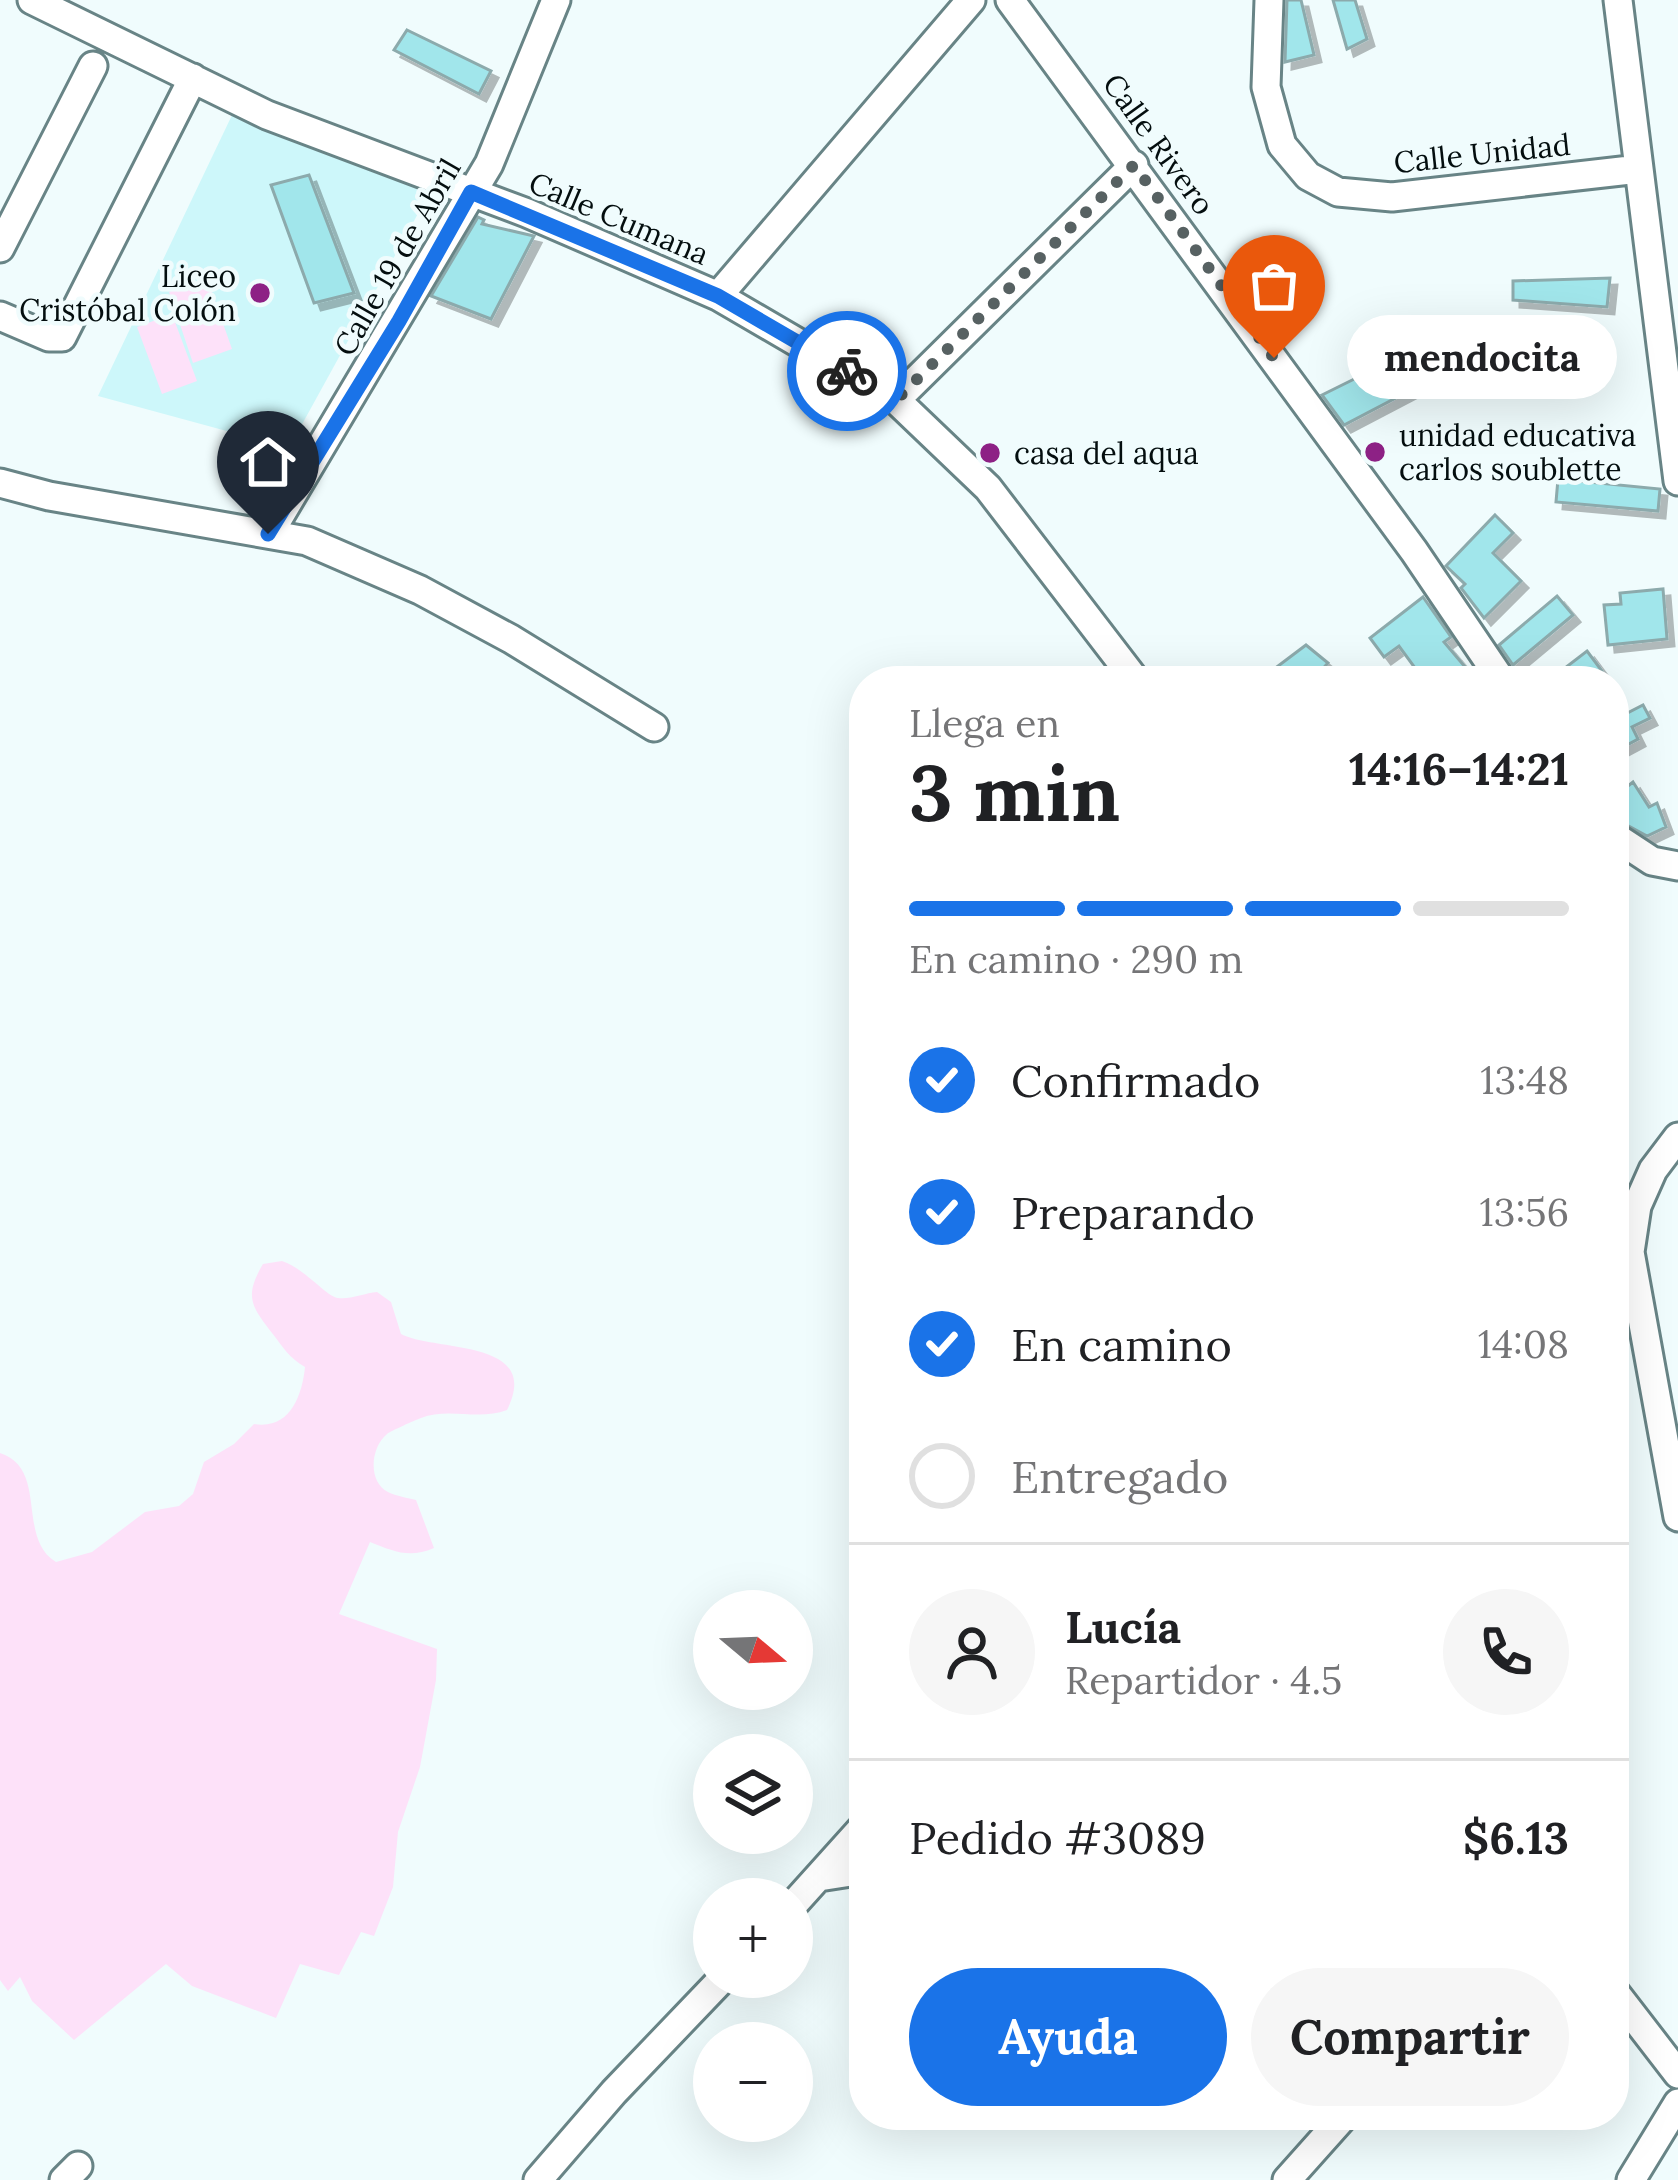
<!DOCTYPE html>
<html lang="es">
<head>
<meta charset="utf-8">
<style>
	body { margin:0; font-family:Lora,serif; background:#f6f6f6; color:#202124; height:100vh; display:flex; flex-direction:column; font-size:45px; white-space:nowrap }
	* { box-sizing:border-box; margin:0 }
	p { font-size:39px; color:#757577 }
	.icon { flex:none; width:66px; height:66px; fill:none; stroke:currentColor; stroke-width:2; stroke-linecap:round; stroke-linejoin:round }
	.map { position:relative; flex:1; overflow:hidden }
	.drawer { position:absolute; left:849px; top:666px; width:780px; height:1464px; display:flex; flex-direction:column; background:#fff; border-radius:48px; box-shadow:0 12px 48px #0002 }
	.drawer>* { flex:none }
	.needle { width:78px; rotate:109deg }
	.tools { position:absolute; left:693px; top:1590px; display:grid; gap:24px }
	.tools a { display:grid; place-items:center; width:120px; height:120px; border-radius:50%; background:#fff; box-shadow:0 12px 48px #0002; font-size:60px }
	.pin { position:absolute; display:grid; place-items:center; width:102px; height:102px; color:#fff; margin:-123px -51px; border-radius:50% 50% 50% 0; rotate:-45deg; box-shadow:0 0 12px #0007 }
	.pin .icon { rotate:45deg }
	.courier { position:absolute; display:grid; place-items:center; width:120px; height:120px; margin:-60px; border:9px solid #1a73e8; border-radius:50%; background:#fff; color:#222; box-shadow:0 3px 15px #0007 }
	.bubble { position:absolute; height:84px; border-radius:42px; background:#fff; box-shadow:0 12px 48px #0002; font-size:39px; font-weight:800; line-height:84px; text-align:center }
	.headline em { font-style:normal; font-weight:800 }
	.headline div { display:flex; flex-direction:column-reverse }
	.headline { display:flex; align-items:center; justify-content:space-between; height:204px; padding:0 60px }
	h1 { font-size:78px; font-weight:800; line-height:90px }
	.bar { display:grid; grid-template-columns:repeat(4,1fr); gap:18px 12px; align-content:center; height:144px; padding:0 60px }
	.bar i { height:15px; border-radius:9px; background:#e0e0e0 }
	.bar .selected { background:#1a73e8 }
	.bar p { grid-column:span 4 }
	.line { display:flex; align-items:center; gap:30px; padding:0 60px; border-top:3px solid #e0e0e0 }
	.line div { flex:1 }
	.round { display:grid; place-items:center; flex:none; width:126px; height:126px; border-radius:63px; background:#f6f6f6 }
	ol { padding:0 60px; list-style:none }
	li { display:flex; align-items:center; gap:36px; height:132px }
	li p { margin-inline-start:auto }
	li .icon { padding:12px; border-radius:50%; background:#1a73e8; color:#fff; stroke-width:4 }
	li:last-child { color:#757577 }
	li i { width:66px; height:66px; border:6px solid #e0e0e0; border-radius:50% }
	.action { display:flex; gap:24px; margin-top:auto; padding:24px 60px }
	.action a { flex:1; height:138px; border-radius:72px; background:#1a73e8; color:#fff; font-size:48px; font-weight:800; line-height:138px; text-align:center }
	.action a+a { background:#f6f6f6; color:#202124 }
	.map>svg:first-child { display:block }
	.built { fill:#cdf7fa }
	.green { fill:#fde1f9 }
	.building { fill:#a1e6eb; stroke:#8caaac; stroke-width:3; filter:url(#shadow) }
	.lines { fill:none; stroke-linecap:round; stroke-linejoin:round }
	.minor-casing { stroke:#688486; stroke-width:33 }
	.minor { stroke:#fff; stroke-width:27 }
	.done { stroke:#576162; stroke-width:12; stroke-dasharray:0 21.6 }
	.route { stroke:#1a73e8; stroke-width:15 }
	.poi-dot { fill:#8d2185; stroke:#f0fcfd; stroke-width:4.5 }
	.labels { text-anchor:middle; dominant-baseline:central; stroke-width:9; stroke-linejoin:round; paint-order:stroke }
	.street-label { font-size:30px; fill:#040e0f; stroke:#f0fcfd }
	.poi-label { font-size:30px; fill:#040e0f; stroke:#f0fcfd; text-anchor:start }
</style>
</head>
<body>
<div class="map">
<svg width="1678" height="2180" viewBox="0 0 1678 2180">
	<defs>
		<filter id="shadow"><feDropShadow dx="7" dy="7" stdDeviation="0" flood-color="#0004"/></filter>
	</defs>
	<rect width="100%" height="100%" fill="#f0fcfd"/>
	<path class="built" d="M 233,113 L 431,190 L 289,448 L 98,396 Z"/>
	<path class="green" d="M 207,278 L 232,349 L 193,363 L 169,292 Z
		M 172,314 L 197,381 L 162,394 L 137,327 Z
		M 282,1261 C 304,1268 327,1297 338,1298 C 349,1300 365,1293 377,1292 L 391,1302 L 401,1334 C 435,1352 543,1338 507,1410 C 479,1421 448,1407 421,1418 C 415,1420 391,1431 387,1434 C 370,1448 368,1482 388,1492 C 396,1496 408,1498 416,1500 L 434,1548 C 409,1559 393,1551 370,1542 L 339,1614 L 437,1649 L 436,1680 L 420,1767 L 398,1832 L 393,1887 L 374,1936 L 361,1932 L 339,1975 L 300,1964 L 276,2018 L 192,1986 L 166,1964 L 74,2040 L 32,2001 L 20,1977 L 8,1991 L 0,1980 L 0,1453 C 49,1469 16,1538 56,1562 L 92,1552 L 145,1512 L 179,1506 L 193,1494 L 204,1462 L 234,1444 L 254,1424 C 289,1430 302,1397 305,1367 C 289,1358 283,1347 272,1333 C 251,1306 244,1296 263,1264 Z"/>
	<path class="building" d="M 1287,0 L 1301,0 L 1314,55 L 1285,62 Z
		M 1333,0 L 1355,0 L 1367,39 L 1347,49 Z
		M 407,30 L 491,71 L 479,94 L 394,50 Z
		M 309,175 L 354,293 L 314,303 L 271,185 Z
		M 478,217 L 484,220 L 482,224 L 534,236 L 491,319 L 431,296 Z
		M 1610,278 L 1607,307 L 1513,300 L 1513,281 Z
		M 1439,337 L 1451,369 L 1344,425 L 1322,395 Z
		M 1558,479 L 1660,489 L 1658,511 L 1556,502 Z
		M 1495,515 L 1513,533 L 1493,553 L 1521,581 L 1484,618 L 1461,588 L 1465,584 L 1446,566 Z
		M 1663,589 L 1667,639 L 1608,645 L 1604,605 L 1621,604 L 1620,593 Z
		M 1557,596 L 1573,615 L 1513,665 L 1499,645 Z
		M 1423,597 L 1451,637 L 1444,642 L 1477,681 L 1407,681 L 1418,672 L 1399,646 L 1384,657 L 1370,638 Z
		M 1306,645 L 1328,663 L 1311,681 L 1258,681 Z
		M 1587,651 L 1602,671 L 1590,681 L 1548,681 Z
		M 1643,705 L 1650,718 L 1632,727 L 1638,739 L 1614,752 L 1614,720 Z
		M 1633,782 L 1649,807 L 1657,803 L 1666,827 L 1647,836 L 1614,818 L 1614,797 Z"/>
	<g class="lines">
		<defs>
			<path id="minor" d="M 32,0 L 267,115 L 527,213 L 718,296 L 896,400 L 988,488 L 1136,681
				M 1010,0 L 1414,551 L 1502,681
				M 1269,0 L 1266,87 L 1282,145 L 1308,176 L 1338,192 L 1392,197 L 1639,169
				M 1618,0 L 1678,481
				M 0,248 L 93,66
				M 718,296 L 971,0
				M 0,316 L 49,337 L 62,337 L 193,78
				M 896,400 L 1134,165
				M 0,483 L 49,496 L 307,541 L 420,590 L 511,639 L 654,727
				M 269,534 L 489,164 L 556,0
				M 1614,836 L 1652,861 L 1678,866
				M 1678,1137 L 1653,1170 L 1637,1206 L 1630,1252 L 1678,1517
				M 819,1877 L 864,1870
				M 792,1906 L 864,1826
				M 1614,1991 L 1678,2074
				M 64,2180 L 78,2166
				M 538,2180 L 614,2092 L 724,1977
				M 1287,2180 L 1345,2115
				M 1631,2180 L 1678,2103"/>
		</defs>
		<use href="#minor" class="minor-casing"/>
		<use href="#minor" class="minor"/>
	</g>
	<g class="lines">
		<path class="done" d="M 847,371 L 896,400 L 1134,165 L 1274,358"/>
		<path class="route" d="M 268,534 L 399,321 L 471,192 L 718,296 L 847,371"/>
	</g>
	<g class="poi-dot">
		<circle cx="260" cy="293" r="12"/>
		<circle cx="1375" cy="452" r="12"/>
		<circle cx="990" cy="453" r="12"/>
	</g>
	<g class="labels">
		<g class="street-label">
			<text transform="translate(1159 144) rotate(54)">Calle Rivero</text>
			<text transform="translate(1482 153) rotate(-6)">Calle Unidad</text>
			<text transform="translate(619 218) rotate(23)">Calle Cumana</text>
			<text transform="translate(397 257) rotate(-60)">Calle 19 de Abril</text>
		</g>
		<g class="poi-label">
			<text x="236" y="276" text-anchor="end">Liceo<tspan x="236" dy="34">Cristóbal Colón</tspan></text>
			<text x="1399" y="435">unidad educativa<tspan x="1399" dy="34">carlos soublette</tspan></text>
			<text x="1014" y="453">casa del aqua</text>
		</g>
	</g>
</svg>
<div class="tools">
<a><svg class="needle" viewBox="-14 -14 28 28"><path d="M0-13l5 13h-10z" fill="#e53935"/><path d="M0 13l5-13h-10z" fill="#757577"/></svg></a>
<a><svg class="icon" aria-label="layers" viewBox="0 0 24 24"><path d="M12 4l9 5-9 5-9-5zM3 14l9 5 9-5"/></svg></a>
<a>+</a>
<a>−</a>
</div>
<div class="pin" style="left:1274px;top:358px;background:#ea580c"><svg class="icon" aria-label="bag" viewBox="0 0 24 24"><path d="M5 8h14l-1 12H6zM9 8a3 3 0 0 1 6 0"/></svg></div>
<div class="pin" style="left:268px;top:534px;background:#1f2937"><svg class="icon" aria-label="home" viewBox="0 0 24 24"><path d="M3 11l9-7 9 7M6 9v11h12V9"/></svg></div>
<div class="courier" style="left:847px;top:371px"><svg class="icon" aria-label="bike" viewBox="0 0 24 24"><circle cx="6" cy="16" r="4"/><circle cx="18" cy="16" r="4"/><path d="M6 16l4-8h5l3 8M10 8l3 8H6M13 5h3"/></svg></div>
<div class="bubble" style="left:1347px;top:315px;width:270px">mendocita</div>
<section class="drawer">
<div class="headline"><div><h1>3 min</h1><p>Llega en</p></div><em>14:16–14:21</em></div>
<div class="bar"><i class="selected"></i><i class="selected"></i><i class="selected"></i><i></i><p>En camino · 290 m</p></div>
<ol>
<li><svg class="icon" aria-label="check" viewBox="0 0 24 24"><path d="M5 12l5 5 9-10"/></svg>Confirmado<p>13:48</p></li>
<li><svg class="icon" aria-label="check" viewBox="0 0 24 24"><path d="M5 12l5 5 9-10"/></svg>Preparando<p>13:56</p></li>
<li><svg class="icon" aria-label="check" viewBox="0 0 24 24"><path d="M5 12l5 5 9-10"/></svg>En camino<p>14:08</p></li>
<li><i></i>Entregado</li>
</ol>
<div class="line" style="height:216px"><a class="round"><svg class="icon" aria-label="person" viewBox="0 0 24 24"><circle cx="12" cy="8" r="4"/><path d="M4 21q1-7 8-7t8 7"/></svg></a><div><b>Lucía</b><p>Repartidor · 4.5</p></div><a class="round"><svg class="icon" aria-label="phone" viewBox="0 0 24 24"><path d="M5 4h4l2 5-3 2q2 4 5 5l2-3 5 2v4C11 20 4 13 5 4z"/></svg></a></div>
<div class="line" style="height:156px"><div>Pedido #3089</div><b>$6.13</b></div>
<div class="action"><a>Ayuda</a><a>Compartir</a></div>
</section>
</div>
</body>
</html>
